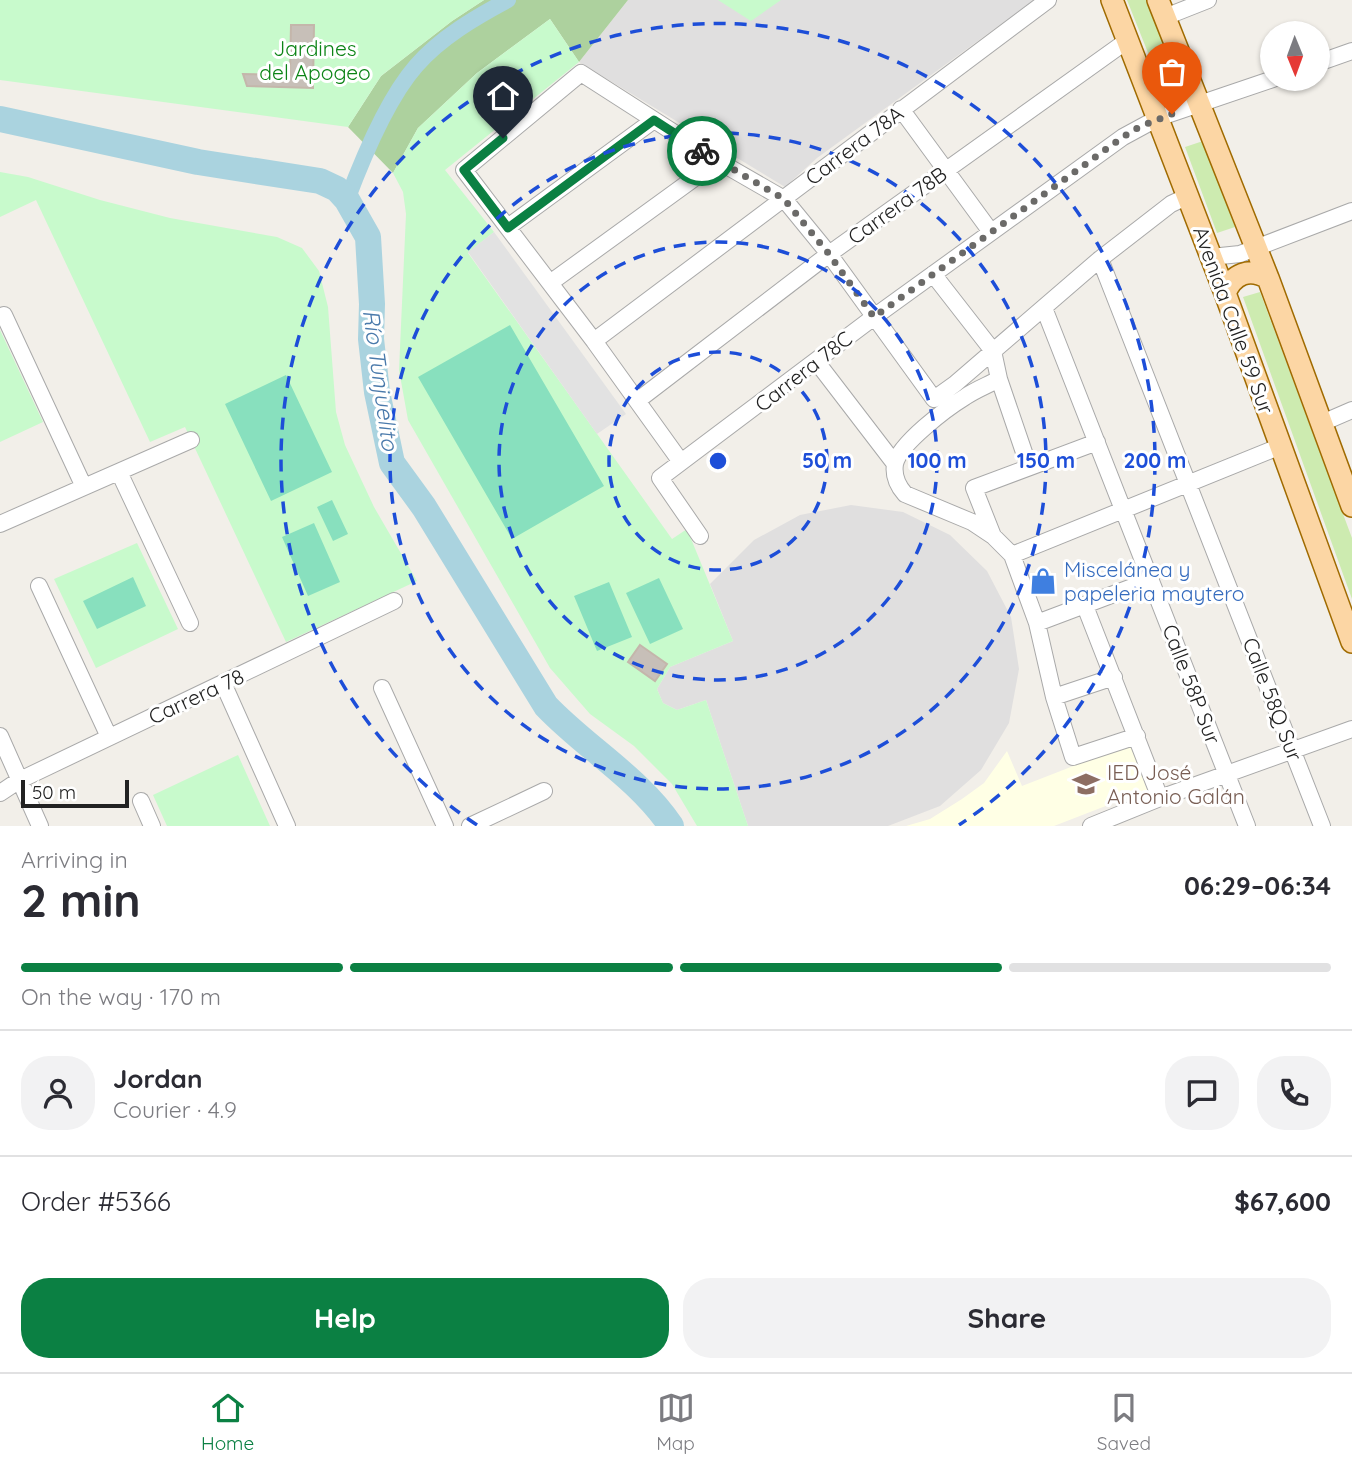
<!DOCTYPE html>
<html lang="en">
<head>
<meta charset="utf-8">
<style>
	body { margin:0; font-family:Quicksand,sans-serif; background:#f2f2f3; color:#2b2b33; height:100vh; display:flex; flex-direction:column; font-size:26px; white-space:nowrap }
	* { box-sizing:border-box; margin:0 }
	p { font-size:23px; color:#7c7c81 }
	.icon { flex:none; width:38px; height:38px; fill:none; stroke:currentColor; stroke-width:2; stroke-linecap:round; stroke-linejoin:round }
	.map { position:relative; height:826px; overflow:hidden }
	.details { display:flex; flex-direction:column; background:#fff; flex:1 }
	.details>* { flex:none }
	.needle { width:46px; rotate:179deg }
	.buttons { position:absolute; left:1260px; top:21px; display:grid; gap:14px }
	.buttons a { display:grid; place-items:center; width:70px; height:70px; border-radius:50%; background:#fff; box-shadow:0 2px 5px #0004; font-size:35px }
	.scale { position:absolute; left:21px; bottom:18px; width:108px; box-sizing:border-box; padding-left:7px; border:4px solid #222; border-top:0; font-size:19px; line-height:24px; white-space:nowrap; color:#222; -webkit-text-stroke:5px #fff; paint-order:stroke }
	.pin { position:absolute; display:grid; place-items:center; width:60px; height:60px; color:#fff; margin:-72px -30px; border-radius:50% 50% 50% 0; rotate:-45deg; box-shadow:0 0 7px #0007 }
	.pin .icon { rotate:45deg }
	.courier { position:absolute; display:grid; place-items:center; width:70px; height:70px; margin:-35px; border:5px solid #0b8043; border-radius:50%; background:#fff; color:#222; box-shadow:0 2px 9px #0007 }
	.summary em { font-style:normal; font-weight:700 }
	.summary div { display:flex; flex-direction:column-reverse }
	.summary { display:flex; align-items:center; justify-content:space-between; height:119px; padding:0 21px }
	h1 { font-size:46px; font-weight:700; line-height:52px }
	.bar { display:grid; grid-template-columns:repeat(4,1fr); gap:10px 7px; align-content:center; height:84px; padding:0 21px }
	.bar i { height:9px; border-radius:5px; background:#e1e1e2 }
	.bar .current { background:#0b8043 }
	.bar p { grid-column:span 4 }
	.line { display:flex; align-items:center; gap:18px; padding:0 21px; border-top:2px solid #e1e1e2 }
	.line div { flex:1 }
	.round { display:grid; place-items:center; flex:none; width:74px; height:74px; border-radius:28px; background:#f2f2f3 }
	.primary-button { display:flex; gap:14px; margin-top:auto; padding:14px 21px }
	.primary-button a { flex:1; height:80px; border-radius:28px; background:#0b8043; color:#fff; font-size:28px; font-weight:700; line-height:80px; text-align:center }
	.primary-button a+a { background:#f2f2f3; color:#2b2b33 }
	.tabs { display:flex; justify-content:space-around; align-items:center; height:98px; border-top:2px solid #e1e1e2; background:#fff; font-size:19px; color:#7c7c81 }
	.tabs a { display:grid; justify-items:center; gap:4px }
	.tabs .current { color:#0b8043 }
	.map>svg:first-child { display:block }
	.residential { fill:#e0dfdf }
	.education { fill:#ffffe5 }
	.grass { fill:#cdebb0 }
	.forest { fill:#add19e }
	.park { fill:#c8facc }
	.pitch { fill:#88e0be }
	.parking { fill:#e2e2e2 }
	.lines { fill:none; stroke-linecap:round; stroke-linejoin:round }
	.canal { stroke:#aad3df; stroke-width:16 }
	.river { stroke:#aad3df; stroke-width:26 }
	.building { fill:#c7bfb8; stroke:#c4b6ab; stroke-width:2 }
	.minor-casing { stroke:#a9a9a9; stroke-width:18 }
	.major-casing { stroke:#a06b00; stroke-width:24 }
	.minor { stroke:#fff; stroke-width:16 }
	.major { stroke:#fcd6a4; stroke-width:21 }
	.done { stroke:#6b6a68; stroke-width:7; stroke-dasharray:0 12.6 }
	.route { stroke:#0b8043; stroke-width:9 }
	.ring { fill:none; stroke:#1d4ed8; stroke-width:3.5; stroke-dasharray:12 9 }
	.labels { text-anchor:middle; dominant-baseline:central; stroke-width:6; stroke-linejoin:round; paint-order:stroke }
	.park-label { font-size:21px; fill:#0c8416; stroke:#fff }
	.street-label { font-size:21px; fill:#222; stroke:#fff }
	.shop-label { font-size:21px; fill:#366cbe; stroke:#fff; text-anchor:start }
	.education-label { font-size:21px; fill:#785e54; stroke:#fff; text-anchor:start }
	.water-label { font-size:23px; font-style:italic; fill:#4a7aab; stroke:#fff }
	.centre { fill:#1d4ed8; stroke:#fff; stroke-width:3.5 }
	.ring-label { font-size:21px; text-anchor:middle; font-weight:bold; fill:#1d4ed8; stroke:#fff; stroke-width:6; stroke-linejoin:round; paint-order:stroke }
</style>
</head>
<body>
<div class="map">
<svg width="1352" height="826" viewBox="0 0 1352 826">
	<rect width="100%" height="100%" fill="#f2efe9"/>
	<path class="residential" d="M 628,0 L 1034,0 L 817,158 L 785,187 L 579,62 Z
		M 851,505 L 903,512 L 950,535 L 987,571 L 1011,617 L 1019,669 L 1009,723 L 981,770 L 940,806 L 888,826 L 748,826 L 706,700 L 677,710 L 663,703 L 657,689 L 670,667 L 733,641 L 710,584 L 754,540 L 800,515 Z"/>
	<path class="education" d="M 1130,744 L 1147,790 L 1054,826 L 906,826 L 930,819 L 962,799 L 984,783 L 1007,751 L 1022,786 Z"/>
	<path class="grass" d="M 1127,0 L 1148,0 L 1183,86 L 1164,93 Z
		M 1203,141 L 1235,227 L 1217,233 L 1185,147 Z
		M 1260,292 L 1352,538 L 1352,599 L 1243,297 Z"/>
	<path class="forest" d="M 484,0 L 628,0 L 579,62 L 550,19 L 477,73 L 418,128 L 393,173 L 348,127 L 381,76 L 452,21 Z"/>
	<path class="park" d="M 0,0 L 484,0 L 452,21 L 381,76 L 348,127 L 0,80 Z
		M 718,0 L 781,0 L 751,21 Z
		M 550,19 L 579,62 L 445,170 L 494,232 L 468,253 L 672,539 L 687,529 L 733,641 L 670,667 L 657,689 L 663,703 L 677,710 L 706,700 L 748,826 L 697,826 L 672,784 L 634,746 L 590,714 L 550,668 L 408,420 L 399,370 L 406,214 L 403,192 L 393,173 L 418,128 L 477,73 Z
		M 0,172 L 28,177 L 100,200 L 170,218 L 277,237 L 302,248 L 319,271 L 328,307 L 336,412 L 345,445 L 374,507 L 417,581 L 286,642 L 185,427 L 150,442 L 36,200 L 0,217 Z
		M 0,330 L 43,422 L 0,442 Z
		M 137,543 L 178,629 L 96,668 L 54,579 Z
		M 238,755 L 270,826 L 167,826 L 153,795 Z"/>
	<path class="pitch" d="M 510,325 L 604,486 L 512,539 L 418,377 Z
		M 286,375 L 332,472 L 271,501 L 225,404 Z
		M 332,500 L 348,534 L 333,541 L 317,507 Z
		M 314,523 L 340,582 L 308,596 L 282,537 Z
		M 133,577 L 146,606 L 97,629 L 83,601 Z
		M 659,578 L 683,629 L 650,644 L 626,593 Z
		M 609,582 L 632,637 L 597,651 L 574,596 Z"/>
	<path class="parking" d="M 494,232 L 626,414 L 597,434 L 468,252 Z"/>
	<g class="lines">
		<path class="canal" d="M 347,200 C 362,160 388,98 416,66 C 440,38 476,17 508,0"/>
		<path class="river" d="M 0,119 L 198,162 L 320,181 L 337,189 L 347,200 L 368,237 L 372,304 L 371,339 L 377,392 L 392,463 L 424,507 L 546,706 C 586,748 639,778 671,826"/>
	</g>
	<path class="building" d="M 291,25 L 314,25 L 313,88 L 247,86 L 243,74 L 290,75 Z
		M 640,645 L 667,664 L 655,681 L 628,662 Z"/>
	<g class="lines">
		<defs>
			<path id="minor" d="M 1165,17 L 1208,0
				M 1318,63 L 1352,51
				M 901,109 L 991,232
				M 508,227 L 654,120
				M 1211,257 L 1240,254 L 1352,211
				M 1100,259 L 1322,826
				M 933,274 L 993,351 L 999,379 L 1029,467
				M 550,283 L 718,161
				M 1044,308 L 1247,826
				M 4,315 L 84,487
				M 594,341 L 1048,0
				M 816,361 L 895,464
				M 637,401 L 829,254 L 1128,40
				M 1322,423 L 1352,410
				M 1097,442 L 974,488 L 993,536 L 1012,555 L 1037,623 L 1054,697 L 1073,757 L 1137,736
				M 681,462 L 594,341 L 464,170 L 581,73 L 718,161 L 784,199 L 829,254 L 934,399 L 955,384 L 1100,259 L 1171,204 L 1188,196
				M 119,472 L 190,623
				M 0,524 L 191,440
				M 700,536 L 660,478 L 874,317 L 1123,137 L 1158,118 L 1273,79
				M 993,536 L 972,522 L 905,494 C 898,486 893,476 895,464 C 899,444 947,408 965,397 C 975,390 988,385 999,379
				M 1012,555 L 1281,446
				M 39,586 L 109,737
				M 1085,606 L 1160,798
				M 1037,623 L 1151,580
				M 223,683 L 287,826
				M 382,688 L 445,826
				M 1054,697 L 1114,677
				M 0,736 L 40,826
				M 0,793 L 18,781 L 394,601
				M 141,801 L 152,826
				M 470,826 L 544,791
				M 1091,826 L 1160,798 L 1352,729"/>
			<path id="major" d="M 1112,0 L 1225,293 L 1352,642
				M 1158,0 L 1268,278 L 1352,506
				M 1225,293 C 1233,274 1249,267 1268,278"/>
		</defs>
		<use href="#minor" class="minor-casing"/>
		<use href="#major" class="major-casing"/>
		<use href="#minor" class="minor"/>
		<use href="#major" class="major"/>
	</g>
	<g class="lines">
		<path class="done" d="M 702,151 L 784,199 L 829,254 L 874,317 L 1123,137 L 1139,127 L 1172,114"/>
		<path class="route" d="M 503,138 L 464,170 L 508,228 L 654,120 L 702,151"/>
	</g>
	<g class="ring">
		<circle cx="718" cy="461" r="109"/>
		<circle cx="718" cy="461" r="219"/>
		<circle cx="718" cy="461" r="328"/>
		<path d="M477 825A437 437 0 1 1 959 825"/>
	</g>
	<defs>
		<symbol id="shop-bare" viewBox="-9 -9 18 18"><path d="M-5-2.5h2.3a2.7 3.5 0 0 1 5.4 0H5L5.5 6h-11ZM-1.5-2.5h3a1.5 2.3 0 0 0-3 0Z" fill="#3f7fe0" stroke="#fff" stroke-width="2.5" paint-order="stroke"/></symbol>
		<symbol id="school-bare" viewBox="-9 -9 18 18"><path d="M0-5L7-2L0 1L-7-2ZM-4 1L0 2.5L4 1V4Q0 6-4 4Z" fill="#8d6e63" stroke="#fff" stroke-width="2.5" paint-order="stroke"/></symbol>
	</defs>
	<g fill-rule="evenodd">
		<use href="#shop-bare" x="1024" y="562" width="38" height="38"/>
		<use href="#school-bare" x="1067" y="765" width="38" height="38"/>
	</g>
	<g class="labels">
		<g class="park-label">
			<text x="315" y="48">Jardines<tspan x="315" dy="24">del Apogeo</tspan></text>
		</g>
		<g class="street-label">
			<text transform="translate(854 145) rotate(-37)">Carrera 78A</text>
			<text transform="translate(897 205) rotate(-36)">Carrera 78B</text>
			<text transform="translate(1234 320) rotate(70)">Avenida Calle 59 Sur</text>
			<text transform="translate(803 371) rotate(-38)">Carrera 78C</text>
			<text transform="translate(1192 684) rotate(69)">Calle 58P Sur</text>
			<text transform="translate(196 696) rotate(-25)">Carrera 78</text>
			<text transform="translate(1273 699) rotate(69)">Calle 58Q Sur</text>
		</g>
		<g class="shop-label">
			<text x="1064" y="569">Miscelánea y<tspan x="1064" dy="24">papeleria maytero</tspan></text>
		</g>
		<g class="education-label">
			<text x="1107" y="772">IED José<tspan x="1107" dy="24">Antonio Galán</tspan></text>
		</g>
		<g class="water-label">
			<text transform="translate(381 380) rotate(82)">Río Tunjuelito</text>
		</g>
	</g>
	<circle cx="718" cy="461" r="10" class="centre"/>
	<g class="ring-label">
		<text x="827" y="468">50 m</text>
		<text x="937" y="468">100 m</text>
		<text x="1046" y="468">150 m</text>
		<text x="1155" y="468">200 m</text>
	</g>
</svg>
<div class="buttons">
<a><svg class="needle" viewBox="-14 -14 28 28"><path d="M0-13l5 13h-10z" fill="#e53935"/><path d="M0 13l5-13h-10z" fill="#7c7c81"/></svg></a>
</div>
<div class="scale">50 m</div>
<div class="pin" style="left:1172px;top:114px;background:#ea580c"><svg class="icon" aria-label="bag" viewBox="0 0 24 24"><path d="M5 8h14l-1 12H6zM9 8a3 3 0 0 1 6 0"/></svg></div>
<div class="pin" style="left:503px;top:138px;background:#1f2937"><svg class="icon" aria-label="home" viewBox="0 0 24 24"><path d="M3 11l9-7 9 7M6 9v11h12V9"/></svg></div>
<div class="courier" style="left:702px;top:151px"><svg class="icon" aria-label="bike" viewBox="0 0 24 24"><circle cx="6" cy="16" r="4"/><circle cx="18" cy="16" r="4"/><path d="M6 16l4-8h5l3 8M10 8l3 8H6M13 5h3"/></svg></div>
</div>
<section class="details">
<div class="summary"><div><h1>2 min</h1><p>Arriving in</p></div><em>06:29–06:34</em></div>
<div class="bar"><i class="current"></i><i class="current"></i><i class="current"></i><i></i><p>On the way · 170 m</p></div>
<div class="line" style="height:126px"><a class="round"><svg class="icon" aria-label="person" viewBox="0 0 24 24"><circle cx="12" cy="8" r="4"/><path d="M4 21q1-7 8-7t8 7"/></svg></a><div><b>Jordan</b><p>Courier · 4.9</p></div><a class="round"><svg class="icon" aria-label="chat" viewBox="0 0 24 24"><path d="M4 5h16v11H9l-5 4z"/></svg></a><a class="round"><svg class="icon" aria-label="phone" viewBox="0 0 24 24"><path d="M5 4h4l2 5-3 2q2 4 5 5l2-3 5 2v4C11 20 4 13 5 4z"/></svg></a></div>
<div class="line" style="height:91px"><div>Order #5366</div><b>$67,600</b></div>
<div class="primary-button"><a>Help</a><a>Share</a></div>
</section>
<nav class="tabs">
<a class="current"><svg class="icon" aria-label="home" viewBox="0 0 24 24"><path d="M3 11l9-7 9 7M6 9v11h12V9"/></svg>Home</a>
<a><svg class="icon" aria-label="map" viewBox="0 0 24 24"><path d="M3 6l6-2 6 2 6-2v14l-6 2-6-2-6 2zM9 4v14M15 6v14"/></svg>Map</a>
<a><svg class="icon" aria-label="saved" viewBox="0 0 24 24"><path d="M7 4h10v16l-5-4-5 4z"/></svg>Saved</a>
</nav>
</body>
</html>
